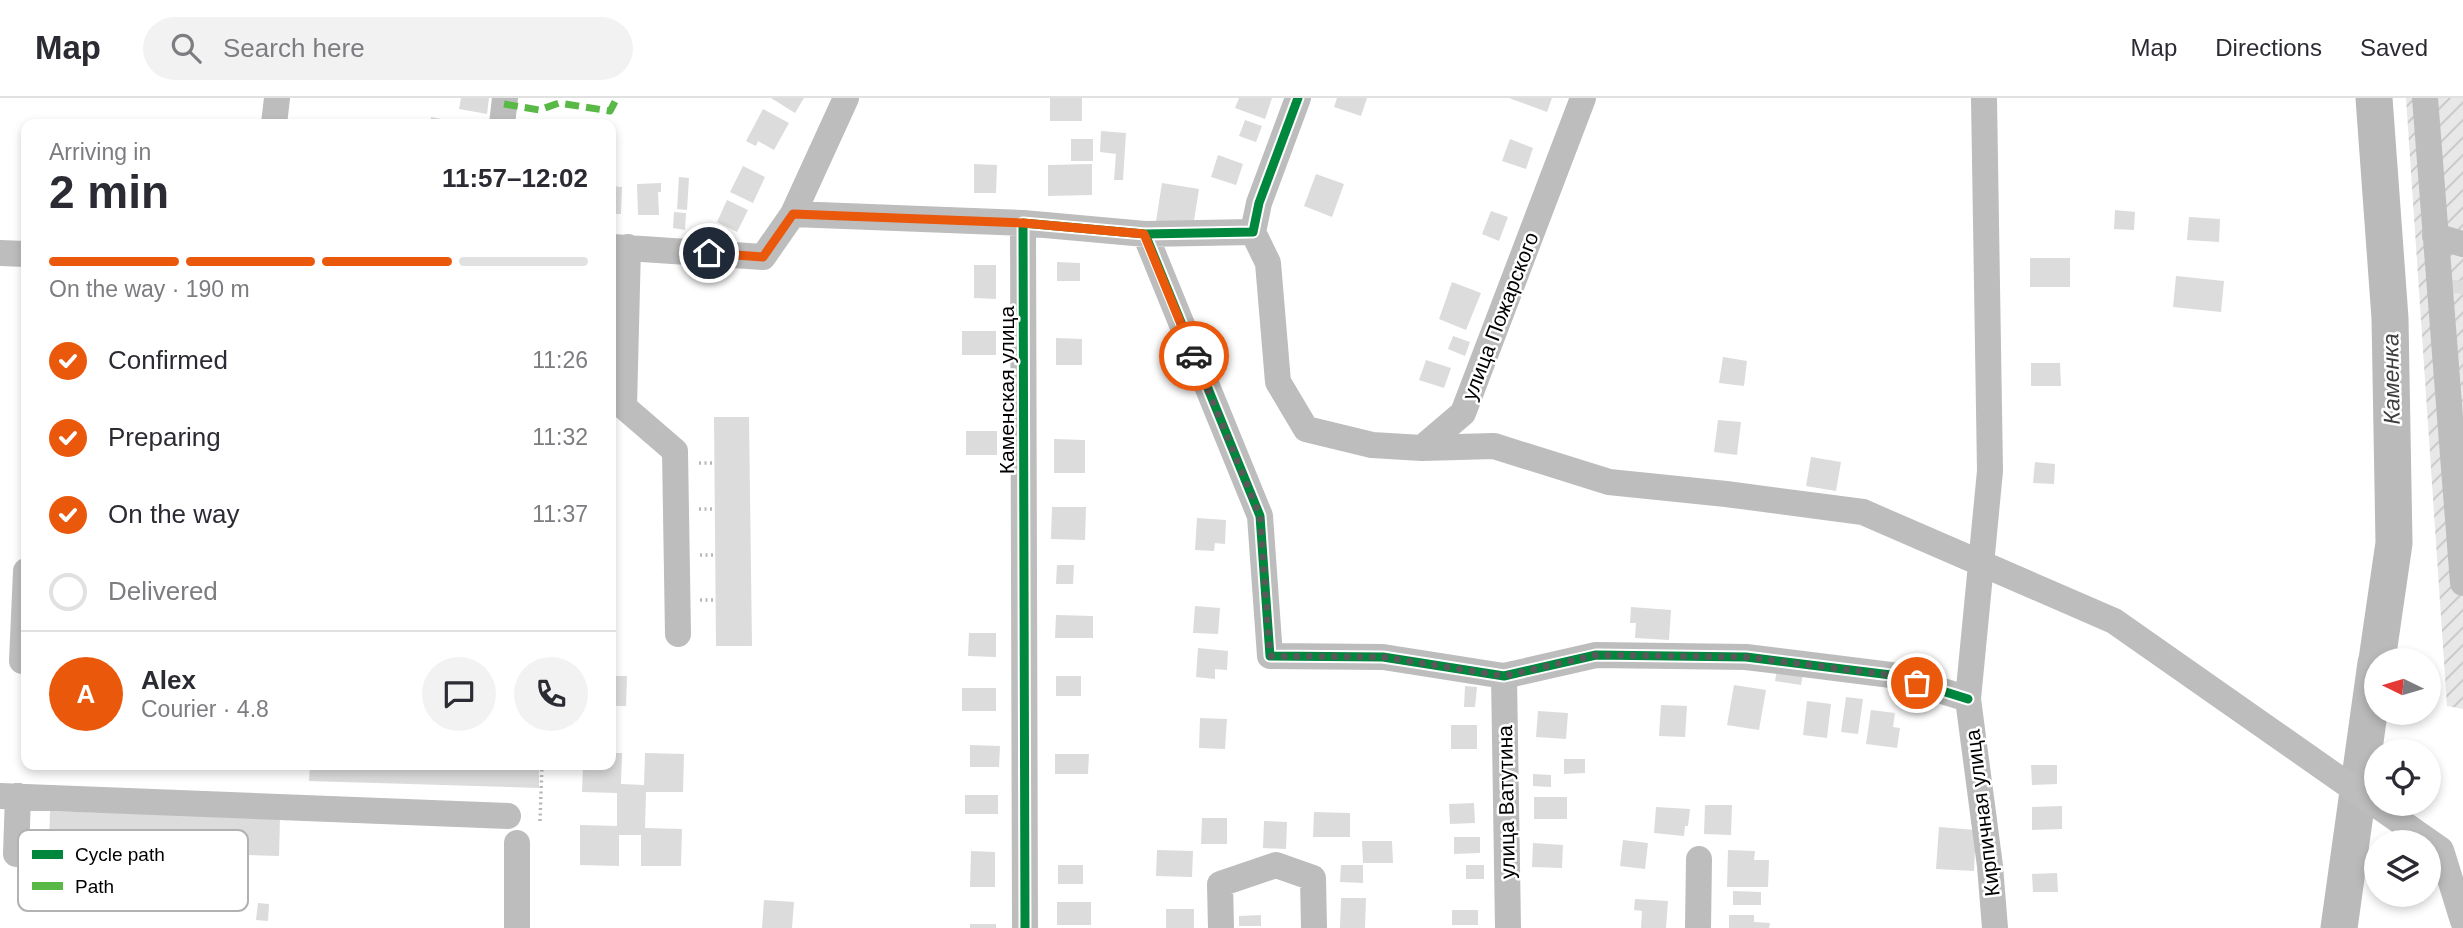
<!DOCTYPE html>
<html lang="en">
<head>
<meta charset="utf-8">
<style>
	body { margin:0; font-family:Arial,sans-serif; background:#f2f2f3; color:#2b2b33; height:100vh; display:flex; flex-direction:column; font-size:26px; white-space:nowrap }
	* { box-sizing:border-box; margin:0 }
	p { font-size:23px; color:#7c7c81 }
	.icon { flex:none; width:38px; height:38px; fill:none; stroke:currentColor; stroke-width:2; stroke-linecap:round; stroke-linejoin:round }
	.map { position:relative; flex:1; overflow:hidden }
	.sheet { position:absolute; left:21px; top:21px; width:595px; height:651px; display:flex; flex-direction:column; background:#fff; border-radius:14px; box-shadow:0 4px 10px #0003 }
	.sheet>* { flex:none }
	.needle { width:46px; rotate:275deg }
	.buttons { position:absolute; left:2364px; top:550px; display:grid; gap:14px }
	.buttons a { display:grid; place-items:center; width:77px; height:77px; border-radius:50%; background:#fff; box-shadow:0 4px 10px #0003; font-size:35px }
	.pin { position:absolute; display:grid; place-items:center; width:60px; height:60px; color:#fff; margin:-30px; border:4px solid #fff; border-radius:50%; box-shadow:0 2px 7px #0007 }
	.courier { position:absolute; display:grid; place-items:center; width:70px; height:70px; margin:-35px; border:5px solid #ea580c; border-radius:50%; background:#fff; color:#222; box-shadow:0 2px 9px #0007 }
	.summary em { font-style:normal; font-weight:700 }
	.summary div { display:flex; flex-direction:column-reverse }
	.summary { display:flex; align-items:center; justify-content:space-between; height:119px; padding:0 28px }
	h1 { font-size:46px; font-weight:700; line-height:52px }
	.bar { display:grid; grid-template-columns:repeat(4,1fr); gap:10px 7px; align-content:center; height:84px; padding:0 28px }
	.bar i { height:9px; border-radius:5px; background:#e1e1e2 }
	.bar .current { background:#ea580c }
	.bar p { grid-column:span 4 }
	.line { display:flex; align-items:center; gap:18px; padding:0 28px; border-top:2px solid #e1e1e2 }
	.line div { flex:1 }
	.round { display:grid; place-items:center; flex:none; width:74px; height:74px; border-radius:37px; background:#f2f2f3 }
	ol { padding:0 28px; list-style:none }
	li { display:flex; align-items:center; gap:21px; height:77px }
	li p { margin-inline-start:auto }
	li .icon { padding:7px; border-radius:50%; background:#ea580c; color:#fff; stroke-width:4 }
	li:last-child { color:#7c7c81 }
	li i { width:38px; height:38px; border:4px solid #e1e1e2; border-radius:50% }
	header { display:flex; align-items:center; gap:42px; box-sizing:border-box; height:98px; padding:0 35px; background:#fff; border-bottom:2px solid #e1e1e2 }
	header strong { font-size:33px }
	nav { display:flex; gap:38px; margin-inline-start:auto; font-size:24px }
	.search { width:490px; height:63px; background:#f2f2f3; display:flex; align-items:center; gap:18px; box-sizing:border-box; padding:0 24px; border-radius:38px; color:#7c7c81; font-size:26px }
	.map>svg:first-child { display:block }
	.garden { fill:url(#garden-furrows) }
	.lines { fill:none; stroke-linecap:round; stroke-linejoin:round }
	.river { stroke:#bababa; stroke-width:37 }
	.building { fill:#dcdcdc }
	.path { stroke:#b8b8b8; stroke-width:3.5; stroke-dasharray:2 3.5; stroke-linecap:butt }
	.minor { stroke:#bdbdbd; stroke-width:26 }
	.quiet { stroke:#58b947; stroke-width:7; stroke-dasharray:14 7; stroke-linecap:butt }
	.cycleway-casing { stroke:#fff; stroke-width:13 }
	.cycleway { stroke:#00873e; stroke-width:9 }
	.done { stroke:#595959; stroke-width:7; stroke-dasharray:0 12.6 }
	.route { stroke:#ea580c; stroke-width:9 }
	.labels { text-anchor:middle; dominant-baseline:central; stroke-width:5; stroke-linejoin:round; paint-order:stroke }
	.street-label { font-size:21px; fill:#000; stroke:#fff }
	.water-label { font-size:23px; font-style:italic; fill:#3e3e3e; stroke:#fff }
	.key { fill:#fff; stroke:#b2b2b2; stroke-width:2 }
	.key-label { font-size:19px; fill:#000 }
</style>
</head>
<body>
<header>
<strong>Map</strong>
<div class="search"><svg class="icon" aria-label="search" viewBox="0 0 24 24"><circle cx="10" cy="10" r="6"/><path d="M15 15l6 6"/></svg>Search here</div>
<nav><a>Map</a><a>Directions</a><a>Saved</a></nav>
</header>
<div class="map">
<svg width="2463" height="830" viewBox="0 0 2463 830">
	<defs>
		<pattern id="garden-furrows" width="10" height="10" patternUnits="userSpaceOnUse" patternTransform="scale(1.75)"><rect width="10" height="10" fill="#e8e8e8"/><path d="M-1 1l2-2M0 10L10 0M9 11l2-2" fill="none" stroke="#c5c5c5"/></pattern>
	</defs>
	<rect width="100%" height="100%" fill="#fff"/>
	<path class="garden" d="M 2406,0 L 2463,0 L 2463,611 L 2447,608 Z"/>
	<g class="lines">
		<path class="river" d="M 2374,0 L 2390,220 L 2394,445 L 2377,562
			M 2339,830 L 2376,565"/>
	</g>
	<path class="building" d="M 461,0 L 489,0 L 487,16 L 459,11 Z
		M 771,0 L 804,0 L 795,15 Z
		M 1050,0 L 1082,0 L 1082,23 L 1050,23 Z
		M 1239,0 L 1272,0 L 1265,21 L 1235,10 Z
		M 1337,0 L 1367,0 L 1361,18 L 1334,9 Z
		M 1509,0 L 1552,0 L 1547,14 Z
		M 763,11 L 789,25 L 774,52 L 758,43 L 756,48 L 746,43 Z
		M 431,19 L 453,23 L 452,26 L 430,26 Z
		M 1245,22 L 1262,28 L 1256,44 L 1239,38 Z
		M 1101,33 L 1126,35 L 1123,82 L 1114,82 L 1116,56 L 1100,54 Z
		M 1071,41 L 1093,41 L 1093,63 L 1071,63 Z
		M 1510,41 L 1533,50 L 1526,71 L 1502,63 Z
		M 1218,57 L 1243,66 L 1236,87 L 1211,79 Z
		M 974,66 L 997,67 L 996,95 L 974,95 Z
		M 1092,66 L 1092,97 L 1048,98 L 1048,67 Z
		M 743,68 L 765,79 L 753,105 L 730,94 Z
		M 1316,76 L 1344,86 L 1332,119 L 1304,108 Z
		M 679,79 L 689,80 L 687,112 L 677,111 Z
		M 661,85 L 661,94 L 658,94 L 659,117 L 638,117 L 637,86 Z
		M 1162,85 L 1199,91 L 1193,129 L 1156,123 Z
		M 611,88 L 622,89 L 621,116 L 611,116 Z
		M 727,102 L 748,112 L 737,134 L 717,124 Z
		M 2115,112 L 2135,114 L 2134,132 L 2114,131 Z
		M 1491,113 L 1508,119 L 1499,143 L 1482,136 Z
		M 674,114 L 686,115 L 685,132 L 673,130 Z
		M 2189,119 L 2220,121 L 2219,144 L 2187,142 Z
		M 2030,160 L 2070,160 L 2070,189 L 2030,189 Z
		M 1057,164 L 1080,165 L 1080,183 L 1057,183 Z
		M 974,167 L 996,167 L 996,201 L 974,200 Z
		M 2176,178 L 2224,183 L 2221,214 L 2173,209 Z
		M 2448,181 L 2463,183 L 2463,196 L 2446,194 Z
		M 1452,184 L 1481,195 L 1466,232 L 1439,221 Z
		M 962,233 L 996,233 L 996,257 L 962,257 Z
		M 1453,238 L 1470,244 L 1465,258 L 1448,251 Z
		M 1056,240 L 1082,241 L 1082,267 L 1056,267 Z
		M 1723,259 L 1747,263 L 1744,288 L 1719,285 Z
		M 1426,262 L 1451,270 L 1444,290 L 1419,282 Z
		M 2031,265 L 2060,265 L 2061,288 L 2031,288 Z
		M 714,319 L 749,319 L 752,548 L 716,548 Z
		M 1718,322 L 1741,324 L 1737,357 L 1714,354 Z
		M 966,333 L 997,333 L 997,357 L 966,357 Z
		M 1054,341 L 1085,342 L 1085,375 L 1054,375 Z
		M 1811,359 L 1841,364 L 1836,393 L 1806,388 Z
		M 2035,364 L 2055,366 L 2054,386 L 2033,385 Z
		M 1052,409 L 1086,409 L 1085,442 L 1051,441 Z
		M 1197,420 L 1226,422 L 1225,446 L 1215,445 L 1214,453 L 1195,452 Z
		M 1057,467 L 1074,467 L 1073,486 L 1056,486 Z
		M 1195,508 L 1220,510 L 1218,536 L 1193,535 Z
		M 1631,509 L 1671,512 L 1669,542 L 1635,540 L 1636,525 L 1630,525 Z
		M 1056,517 L 1093,518 L 1093,540 L 1055,540 Z
		M 969,535 L 996,535 L 996,559 L 968,558 Z
		M 1198,550 L 1228,553 L 1227,572 L 1215,571 L 1215,581 L 1196,579 Z
		M 1777,572 L 1803,576 L 1801,587 L 1775,583 Z
		M 611,578 L 627,578 L 626,608 L 611,608 Z
		M 1056,578 L 1081,578 L 1081,598 L 1056,598 Z
		M 1734,587 L 1766,592 L 1759,632 L 1727,627 Z
		M 1465,588 L 1477,589 L 1475,609 L 1464,609 Z
		M 962,590 L 996,590 L 996,613 L 962,613 Z
		M 1846,599 L 1863,601 L 1858,636 L 1841,634 Z
		M 1807,603 L 1831,606 L 1827,640 L 1803,637 Z
		M 1661,607 L 1687,608 L 1685,639 L 1659,638 Z
		M 1871,612 L 1895,615 L 1893,629 L 1900,630 L 1897,650 L 1866,646 Z
		M 1538,613 L 1568,615 L 1566,641 L 1536,639 Z
		M 1200,620 L 1227,621 L 1225,651 L 1199,650 Z
		M 1451,627 L 1477,627 L 1477,651 L 1451,651 Z
		M 970,647 L 1000,648 L 999,669 L 970,669 Z
		M 611,655 L 622,655 L 621,686 L 644,687 L 645,655 L 684,656 L 683,694 L 646,694 L 645,730 L 682,731 L 681,768 L 641,768 L 641,737 L 619,737 L 619,768 L 580,767 L 580,727 L 617,728 L 617,695 L 582,694 L 583,667 L 611,667 Z
		M 1055,656 L 1089,656 L 1088,676 L 1055,676 Z
		M 1564,661 L 1585,661 L 1585,675 L 1564,676 Z
		M 310,667 L 539,667 L 539,690 L 309,683 Z
		M 2031,667 L 2057,667 L 2057,686 L 2032,687 Z
		M 1533,676 L 1551,677 L 1551,689 L 1533,688 Z
		M 965,697 L 998,697 L 998,716 L 965,716 Z
		M 1534,699 L 1567,699 L 1567,721 L 1534,721 Z
		M 1474,705 L 1475,725 L 1450,726 L 1449,706 Z
		M 1705,707 L 1732,707 L 1731,737 L 1704,736 Z
		M 2062,708 L 2062,731 L 2032,732 L 2032,709 Z
		M 1656,709 L 1690,711 L 1688,728 L 1685,728 L 1684,738 L 1654,735 Z
		M 50,713 L 280,720 L 279,758 L 49,751 Z
		M 1314,714 L 1350,715 L 1350,739 L 1313,739 Z
		M 1202,720 L 1227,720 L 1227,746 L 1201,746 Z
		M 1264,723 L 1287,724 L 1286,751 L 1263,750 Z
		M 1939,729 L 1976,732 L 1974,773 L 1936,771 Z
		M 1454,739 L 1480,739 L 1480,755 L 1454,756 Z
		M 1623,742 L 1648,745 L 1645,771 L 1620,768 Z
		M 1362,743 L 1392,743 L 1393,765 L 1363,765 Z
		M 1533,745 L 1563,747 L 1562,770 L 1532,769 Z
		M 1157,752 L 1193,753 L 1192,779 L 1156,778 Z
		M 1728,752 L 1755,753 L 1754,762 L 1769,762 L 1768,789 L 1727,789 Z
		M 971,753 L 995,754 L 995,789 L 970,789 Z
		M 1058,767 L 1083,767 L 1083,786 L 1058,786 Z
		M 1341,767 L 1363,767 L 1363,785 L 1340,784 Z
		M 1466,767 L 1484,767 L 1484,781 L 1466,781 Z
		M 2057,775 L 2058,794 L 2033,794 L 2032,776 Z
		M 1733,793 L 1761,794 L 1761,807 L 1733,807 Z
		M 1341,800 L 1366,800 L 1365,830 L 1340,830 Z
		M 1635,801 L 1668,803 L 1666,830 L 1641,830 L 1642,813 L 1634,812 Z
		M 764,802 L 794,804 L 792,830 L 762,830 Z
		M 1057,804 L 1091,804 L 1091,827 L 1057,827 Z
		M 258,805 L 269,806 L 268,823 L 256,822 Z
		M 1166,811 L 1194,811 L 1194,830 L 1166,830 Z
		M 1452,812 L 1478,812 L 1478,827 L 1452,827 Z
		M 1261,817 L 1261,828 L 1239,828 L 1239,818 Z
		M 1729,817 L 1754,817 L 1754,824 L 1770,825 L 1769,830 L 1729,830 Z
		M 970,826 L 996,826 L 996,830 L 970,830 Z"/>
	<g class="lines">
		<path class="path" d="M 699,365 L 714,365
			M 699,411 L 715,411
			M 700,457 L 715,457
			M 700,502 L 716,502
			M 540,723 L 542,667"/>
		<path class="minor" d="M 1984,0 L 1990,373 L 1968,601 L 1990,768 L 1995,830
			M 2425,0 L 2463,485
			M 274,26 L 277,0
			M 502,26 L 505,0
			M 793,116 L 1023,125
			M 1253,134 L 1268,165 L 1278,284 L 1306,331 L 1372,347 L 1422,350 L 1463,315 L 1583,0
			M 1145,136 L 1260,418 L 1270,558 L 1383,559 L 1504,578 L 1596,557 L 1746,559 L 1891,577 L 1968,601
			M 2435,138 L 2463,146
			M 612,149 L 763,159 L 793,116 L 846,0
			M 628,149 L 624,309 L 675,353 L 678,536
			M 0,155 L 26,156
			M 1422,350 L 1494,348 L 1609,384 L 1726,396 L 1863,414 L 2114,523 L 2441,752 L 2463,823
			M 22,563 L 26,473
			M 1504,578 L 1508,830
			M 0,698 L 508,718
			M 16,756 L 18,698
			M 517,830 L 517,745
			M 1025,830 L 1023,125 L 1145,136 L 1253,134 L 1259,105 L 1298,0
			M 1221,830 L 1220,786 L 1276,767 L 1313,780 L 1314,830
			M 1698,830 L 1699,761"/>
		<path class="quiet" d="M 504,6 L 539,12 L 559,5 L 610,13 L 617,0"/>
		<defs>
			<path id="cycleway" d="M 1145,136 L 1260,418 L 1270,558 L 1383,559 L 1504,578 L 1596,557 L 1746,559 L 1891,577 L 1968,601
				M 1025,830 L 1023,125 L 1145,136 L 1253,134 L 1259,105 L 1298,0"/>
		</defs>
		<use href="#cycleway" class="cycleway-casing"/>
		<use href="#cycleway" class="cycleway"/>
	</g>
	<g class="lines">
		<path class="done" d="M 1194,258 L 1260,418 L 1270,558 L 1383,559 L 1504,578 L 1596,557 L 1746,559 L 1891,577 L 1917,585"/>
		<path class="route" d="M 709,155 L 763,159 L 793,116 L 1023,125 L 1144,136 L 1194,258"/>
	</g>
	<g class="labels">
		<g class="street-label">
			<text transform="translate(1500 218) rotate(-69)">улица Пожарского</text>
			<text transform="translate(1006 292) rotate(-90)">Каменская улица</text>
			<text transform="translate(1506 704) rotate(-91)">улица Ватутина</text>
			<text transform="translate(1982 715) rotate(-97)">Кирпичная улица</text>
		</g>
		<g class="water-label">
			<text transform="translate(2391 281) rotate(-91)">Каменка</text>
		</g>
	</g>
	<rect x="18" y="732" width="230" height="81" rx="10" class="key"/>
	<rect x="32" y="752" width="31" height="9" fill="#00873e"/>
	<rect x="32" y="784" width="31" height="8" fill="#58b947"/>
	<g class="key-label">
		<text x="75" y="763">Cycle path</text>
		<text x="75" y="795">Path</text>
	</g>
</svg>
<div class="buttons">
<a><svg class="needle" viewBox="-14 -14 28 28"><path d="M0-13l5 13h-10z" fill="#e53935"/><path d="M0 13l5-13h-10z" fill="#7c7c81"/></svg></a>
<a><svg class="icon" aria-label="locate" viewBox="0 0 24 24"><circle cx="12" cy="12" r="6"/><path d="M12 2v4M12 18v4M2 12h4M18 12h4"/></svg></a>
<a><svg class="icon" aria-label="layers" viewBox="0 0 24 24"><path d="M12 4l9 5-9 5-9-5zM3 14l9 5 9-5"/></svg></a>
</div>
<div class="pin" style="left:1917px;top:585px;background:#ea580c"><svg class="icon" aria-label="bag" viewBox="0 0 24 24"><path d="M5 8h14l-1 12H6zM9 8a3 3 0 0 1 6 0"/></svg></div>
<div class="pin" style="left:709px;top:155px;background:#1f2937"><svg class="icon" aria-label="home" viewBox="0 0 24 24"><path d="M3 11l9-7 9 7M6 9v11h12V9"/></svg></div>
<div class="courier" style="left:1194px;top:258px"><svg class="icon" aria-label="car" viewBox="0 0 24 24"><path d="M5 17H2v-5l4-1 3-4h7l3 4 3 1v5h-3M9 17h6M6 11h13"/><circle cx="7" cy="17" r="2"/><circle cx="17" cy="17" r="2"/></svg></div>
<section class="sheet">
<div class="summary"><div><h1>2 min</h1><p>Arriving in</p></div><em>11:57–12:02</em></div>
<div class="bar"><i class="current"></i><i class="current"></i><i class="current"></i><i></i><p>On the way · 190 m</p></div>
<ol>
<li><svg class="icon" aria-label="check" viewBox="0 0 24 24"><path d="M5 12l5 5 9-10"/></svg>Confirmed<p>11:26</p></li>
<li><svg class="icon" aria-label="check" viewBox="0 0 24 24"><path d="M5 12l5 5 9-10"/></svg>Preparing<p>11:32</p></li>
<li><svg class="icon" aria-label="check" viewBox="0 0 24 24"><path d="M5 12l5 5 9-10"/></svg>On the way<p>11:37</p></li>
<li><i></i>Delivered</li>
</ol>
<div class="line" style="height:126px"><b class="round" style="background:#ea580c;color:#fff">A</b><div><b>Alex</b><p>Courier · 4.8</p></div><a class="round"><svg class="icon" aria-label="chat" viewBox="0 0 24 24"><path d="M4 5h16v11H9l-5 4z"/></svg></a><a class="round"><svg class="icon" aria-label="phone" viewBox="0 0 24 24"><path d="M5 4h4l2 5-3 2q2 4 5 5l2-3 5 2v4C11 20 4 13 5 4z"/></svg></a></div>
</section>
</div>
</body>
</html>
